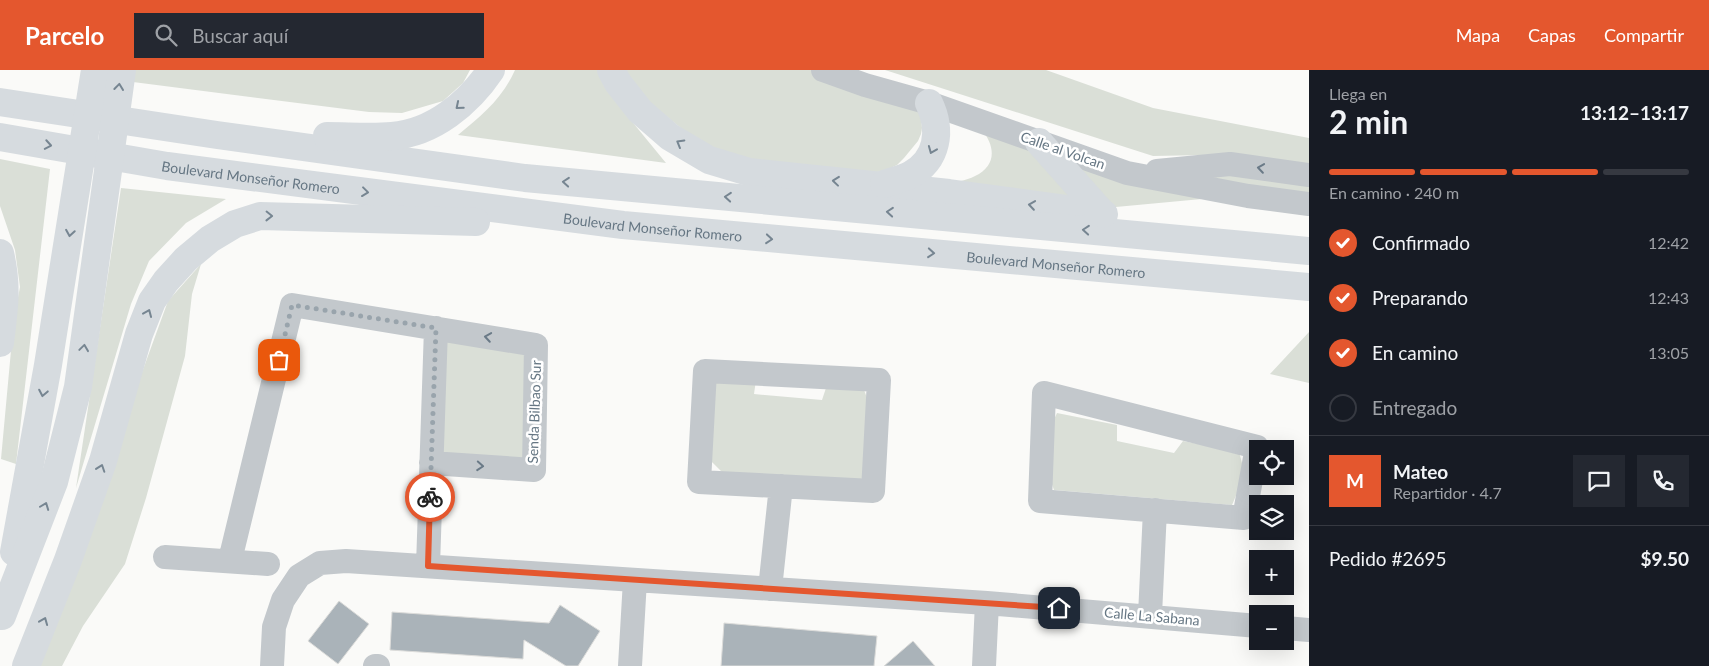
<!DOCTYPE html>
<html lang="es">
<head>
<meta charset="utf-8">
<style>
	body { margin:0; font-family:Lato,sans-serif; background:#242831; color:#f1f3f6; height:100vh; display:flex; flex-direction:column; font-size:19px; white-space:nowrap }
	* { box-sizing:border-box; margin:0 }
	p { font-size:16px; color:#9ea1a6 }
	.icon { flex:none; width:28px; height:28px; fill:none; stroke:currentColor; stroke-width:2; stroke-linecap:round; stroke-linejoin:round }
	.map { position:relative; flex:1; overflow:hidden }
	.drawer { display:flex; flex-direction:column; background:#171b24; width:400px }
	.drawer>* { flex:none }
	.tools { position:absolute; left:1249px; top:370px; display:grid; gap:10px }
	.tools a { display:grid; place-items:center; width:45px; height:45px; border-radius:0px; background:#171b24; box-shadow:0 5px 20px #0002; font-size:25px }
	.pin { position:absolute; display:grid; place-items:center; width:42px; height:42px; color:#fff; margin:-21px; border-radius:10px; box-shadow:0 2px 8px #0006 }
	.courier { position:absolute; display:grid; place-items:center; width:50px; height:50px; margin:-25px; border:4px solid #e4572e; border-radius:50%; background:#fff; color:#222; box-shadow:0 1px 6px #0007 }
	.overview em { font-style:normal; font-weight:700 }
	.overview div { display:flex; flex-direction:column-reverse }
	.overview { display:flex; align-items:center; justify-content:space-between; height:85px; padding:0 20px }
	h1 { font-size:32px; font-weight:700; line-height:38px }
	.bar { display:grid; grid-template-columns:repeat(4,1fr); gap:8px 5px; align-content:center; height:60px; padding:0 20px }
	.bar i { height:6px; border-radius:4px; background:#363941 }
	.bar .selected { background:#e4572e }
	.bar p { grid-column:span 4 }
	.line { display:flex; align-items:center; gap:12px; padding:0 20px; border-top:1px solid #363941 }
	.line div { flex:1 }
	.round { display:grid; place-items:center; flex:none; width:52px; height:52px; border-radius:0px; background:#242831 }
	ol { padding:0 20px; list-style:none }
	li { display:flex; align-items:center; gap:15px; height:55px }
	li p { margin-inline-start:auto }
	li .icon { padding:5px; border-radius:50%; background:#e4572e; color:#fff; stroke-width:4 }
	li:last-child { color:#9ea1a6 }
	li i { width:28px; height:28px; border:2px solid #363941; border-radius:50% }
	header { display:flex; align-items:center; gap:30px; box-sizing:border-box; height:70px; padding:0 25px; background:#e4572e; color:#fff }
	header strong { font-size:24px }
	nav { display:flex; gap:28px; margin-inline-start:auto; font-size:18px }
	.search { width:350px; height:45px; background:#242831; display:flex; align-items:center; gap:12px; box-sizing:border-box; padding:0 18px; border-radius:0px; color:#9ea1a6; font-size:19px }
	main { display:flex; flex:1; min-height:0 }
	.map>svg:first-child { display:block }
	.green { fill:#dadfd7 }
	.building { fill:#aab3b9; stroke:#dcdcda }
	.lines { fill:none; stroke-linecap:round; stroke-linejoin:round }
	.minor { stroke:#c3c8cc; stroke-width:24 }
	.highway { stroke:#d6dbdf; stroke-width:28 }
	.oneway { stroke:#768591 }
	.oneway2 { stroke:#6a7a87 }
	.done { stroke:#99a4ac; stroke-width:5; stroke-dasharray:0 9 }
	.route { stroke:#e4572e; stroke-width:6 }
	.labels { text-anchor:middle; dominant-baseline:central; stroke-width:5; stroke-linejoin:round; paint-order:stroke }
	.street-label { font-size:14px; fill:#657683; stroke:#fff }
</style>
</head>
<body>
<header>
<strong>Parcelo</strong>
<div class="search"><svg class="icon" aria-label="search" viewBox="0 0 24 24"><circle cx="10" cy="10" r="6"/><path d="M15 15l6 6"/></svg>Buscar aquí</div>
<nav><a>Mapa</a><a>Capas</a><a>Compartir</a></nav>
</header>
<main>
<div class="map">
<svg width="1309" height="596" viewBox="0 0 1309 596">
	<rect width="100%" height="100%" fill="#fafaf8"/>
	<path class="green" d="M 135,0 L 470,0 L 463,13 L 443,31 L 402,43 L 369,42 L 133,12 Z
		M 515,0 L 601,0 L 634,54 L 666,93 L 458,65 C 482,45 502,29 515,0 Z
		M 626,0 L 812,0 L 920,36 L 922,58 L 921,64 L 918,71 L 904,88 L 897,95 L 884,101 L 857,105 L 732,86 L 719,81 L 687,63 L 639,24 Z
		M 885,0 L 1046,0 L 1153,38 L 1309,68 L 1309,101 L 1206,85 L 1153,86 Z
		M 982,60 L 1038,73 L 1095,140 L 944,114 C 954,112 966,111 975,106 C 996,96 996,77 982,60 Z
		M 0,89 L 50,99 L 16,394 L 1,389 L 14,248 L 20,217 L 15,180 L 0,136 Z
		M 1070,95 L 1234,126 L 1105,138 Z
		M 1246,103 L 1309,110 L 1309,128 L 1203,107 Z
		M 121,118 L 226,129 L 186,153 L 149,191 L 131,234 L 76,418 Z
		M 201,194 L 192,224 L 185,286 L 146,428 L 125,494 L 83,556 L 62,596 L 35,596 L 168,231 Z
		M 1309,262 L 1309,313 L 1270,304 Z
		M 443,270 L 524,284 L 525,388 L 437,385 Z
		M 721,306 L 756,310 L 754,324 L 822,330 L 827,315 L 864,320 L 869,333 L 866,399 L 860,412 L 726,406 L 711,391 L 709,318 Z
		M 1057,343 L 1117,355 L 1117,371 L 1174,383 L 1183,371 L 1239,382 L 1245,404 L 1232,435 L 1054,420 L 1049,406 L 1051,356 Z"/>
	<path class="building" d="M 339,531 L 369,554 L 338,594 L 308,571 Z
		M 560,535 L 600,561 L 578,596 L 566,596 L 524,570 L 523,589 L 390,580 L 392,542 L 549,553 Z
		M 724,553 L 877,566 L 874,596 L 721,596 Z
		M 913,571 L 935,596 L 884,596 Z"/>
	<g class="lines">
		<path class="minor" d="M 823,0 L 865,15 L 929,33 L 1127,103 L 1248,126 L 1309,134
			M 1157,101 L 1230,94 L 1309,105
			M 705,301 L 879,310 L 873,421 L 699,412 Z
			M 1044,323 L 1257,377 L 1244,448 L 1040,431 Z
			M 165,487 L 268,494
			M 230,490 L 292,235 L 536,275 L 534,400 L 431,393
			M 428,496 L 436,258
			M 770,519 L 781,416
			M 1150,545 L 1155,440
			M 1285,558 L 1309,560
			M 272,596 L 274,557 L 283,530 L 299,506 L 320,493 L 346,491 L 987,533 L 1258,556
			M 375,596 L 378,596
			M 630,596 L 635,510
			M 984,596 L 987,533"/>
		<g class="highway">
			<path d="M 611,0 L 618,13 L 640,41 L 670,67 L 709,90 L 749,102 L 949,123 L 1104,144"/>
			<path d="M 0,32 L 217,65 L 525,108 L 1309,181"/>
			<path d="M 327,66 C 348,66 371,68 392,66 C 433,63 469,33 491,0"/>
			<path id="s1" d="M 0,67 L 167,96 L 623,155 L 1309,217"/>
			<path d="M 1039,72 L 1103,144"/>
			<path d="M 884,114 C 892,111 902,109 910,105 C 938,90 942,60 929,33"/>
			<path d="M 0,183 C 8,218 4,239 0,273"/>
			<path d="M 14,482 L 48,295 L 95,0"/>
			<path d="M 2,546 L 54,412 L 78,317 L 122,0"/>
			<path d="M 26,596 L 68,490 L 103,391 L 139,264 L 152,231 L 166,211 L 186,189 L 210,169 L 235,154 L 260,146 L 476,152"/>
		</g>
	</g>
	<defs><path id="oneway-chevron" d="M-2-3.5L2.5 0L-2 3.5" fill="none" stroke-width="1.6" stroke-linecap="round" stroke-linejoin="round" transform="scale(1.25)"/></defs>
	<g class="oneway">
		<use href="#oneway-chevron" transform="translate(119 17) rotate(-83)"/>
		<use href="#oneway-chevron" transform="translate(459 36) rotate(140)"/>
		<use href="#oneway-chevron" transform="translate(680 73) rotate(-150)"/>
		<use href="#oneway-chevron" transform="translate(48 75) rotate(10)"/>
		<use href="#oneway-chevron" transform="translate(932 80) rotate(112)"/>
		<use href="#oneway-chevron" transform="translate(836 111) rotate(-174)"/>
		<use href="#oneway-chevron" transform="translate(566 112) rotate(-175)"/>
		<use href="#oneway-chevron" transform="translate(365 122) rotate(7)"/>
		<use href="#oneway-chevron" transform="translate(728 127) rotate(-175)"/>
		<use href="#oneway-chevron" transform="translate(1032 135) rotate(-172)"/>
		<use href="#oneway-chevron" transform="translate(890 142) rotate(-175)"/>
		<use href="#oneway-chevron" transform="translate(269 146) rotate(1)"/>
		<use href="#oneway-chevron" transform="translate(1086 160) rotate(-175)"/>
		<use href="#oneway-chevron" transform="translate(70 163) rotate(99)"/>
		<use href="#oneway-chevron" transform="translate(769 169) rotate(5)"/>
		<use href="#oneway-chevron" transform="translate(931 183) rotate(5)"/>
		<use href="#oneway-chevron" transform="translate(148 243) rotate(-67)"/>
		<use href="#oneway-chevron" transform="translate(84 278) rotate(-82)"/>
		<use href="#oneway-chevron" transform="translate(43 323) rotate(101)"/>
		<use href="#oneway-chevron" transform="translate(101 398) rotate(-71)"/>
		<use href="#oneway-chevron" transform="translate(45 436) rotate(-69)"/>
		<use href="#oneway-chevron" transform="translate(44 551) rotate(-68)"/>
	</g>
	<g class="oneway2">
		<use href="#oneway-chevron" transform="translate(1261 98) rotate(-172)"/>
		<use href="#oneway-chevron" transform="translate(488 267) rotate(-171)"/>
		<use href="#oneway-chevron" transform="translate(480 396) rotate(4)"/>
	</g>
	<g class="lines">
		<path class="done" d="M 279,290 L 292,235 L 436,258 L 430,427"/>
		<path class="route" d="M 430,427 L 428,496 L 1059,538"/>
	</g>
	<g class="labels">
		<g class="street-label">
			<text transform="translate(1063 80) rotate(19)">Calle al Volcan</text>
			<text stroke="none"><textPath href="#s1" startOffset="254">Boulevard Monseñor Romero</textPath></text>
			<text stroke="none"><textPath href="#s1" startOffset="659">Boulevard Monseñor Romero</textPath></text>
			<text stroke="none"><textPath href="#s1" startOffset="1064">Boulevard Monseñor Romero</textPath></text>
			<text transform="translate(534 342) rotate(-88)">Senda Bilbao Sur</text>
			<text transform="translate(1152 546) rotate(5)">Calle La Sabana</text>
		</g>
	</g>
</svg>
<div class="tools">
<a><svg class="icon" aria-label="locate" viewBox="0 0 24 24"><circle cx="12" cy="12" r="6"/><path d="M12 2v4M12 18v4M2 12h4M18 12h4"/></svg></a>
<a><svg class="icon" aria-label="layers" viewBox="0 0 24 24"><path d="M12 4l9 5-9 5-9-5zM3 14l9 5 9-5"/></svg></a>
<a>+</a>
<a>−</a>
</div>
<div class="pin" style="left:279px;top:290px;background:#ea580c"><svg class="icon" aria-label="bag" viewBox="0 0 24 24"><path d="M5 8h14l-1 12H6zM9 8a3 3 0 0 1 6 0"/></svg></div>
<div class="pin" style="left:1059px;top:538px;background:#1f2937"><svg class="icon" aria-label="home" viewBox="0 0 24 24"><path d="M3 11l9-7 9 7M6 9v11h12V9"/></svg></div>
<div class="courier" style="left:430px;top:427px"><svg class="icon" aria-label="bike" viewBox="0 0 24 24"><circle cx="6" cy="16" r="4"/><circle cx="18" cy="16" r="4"/><path d="M6 16l4-8h5l3 8M10 8l3 8H6M13 5h3"/></svg></div>
</div>
<section class="drawer">
<div class="overview"><div><h1>2 min</h1><p>Llega en</p></div><em>13:12–13:17</em></div>
<div class="bar"><i class="selected"></i><i class="selected"></i><i class="selected"></i><i></i><p>En camino · 240 m</p></div>
<ol>
<li><svg class="icon" aria-label="check" viewBox="0 0 24 24"><path d="M5 12l5 5 9-10"/></svg>Confirmado<p>12:42</p></li>
<li><svg class="icon" aria-label="check" viewBox="0 0 24 24"><path d="M5 12l5 5 9-10"/></svg>Preparando<p>12:43</p></li>
<li><svg class="icon" aria-label="check" viewBox="0 0 24 24"><path d="M5 12l5 5 9-10"/></svg>En camino<p>13:05</p></li>
<li><i></i>Entregado</li>
</ol>
<div class="line" style="height:90px"><b class="round" style="background:#e4572e;color:#fff">M</b><div><b>Mateo</b><p>Repartidor · 4.7</p></div><a class="round"><svg class="icon" aria-label="chat" viewBox="0 0 24 24"><path d="M4 5h16v11H9l-5 4z"/></svg></a><a class="round"><svg class="icon" aria-label="phone" viewBox="0 0 24 24"><path d="M5 4h4l2 5-3 2q2 4 5 5l2-3 5 2v4C11 20 4 13 5 4z"/></svg></a></div>
<div class="line" style="height:65px"><div>Pedido #2695</div><b>$9.50</b></div>
</section>
</main>
</body>
</html>
